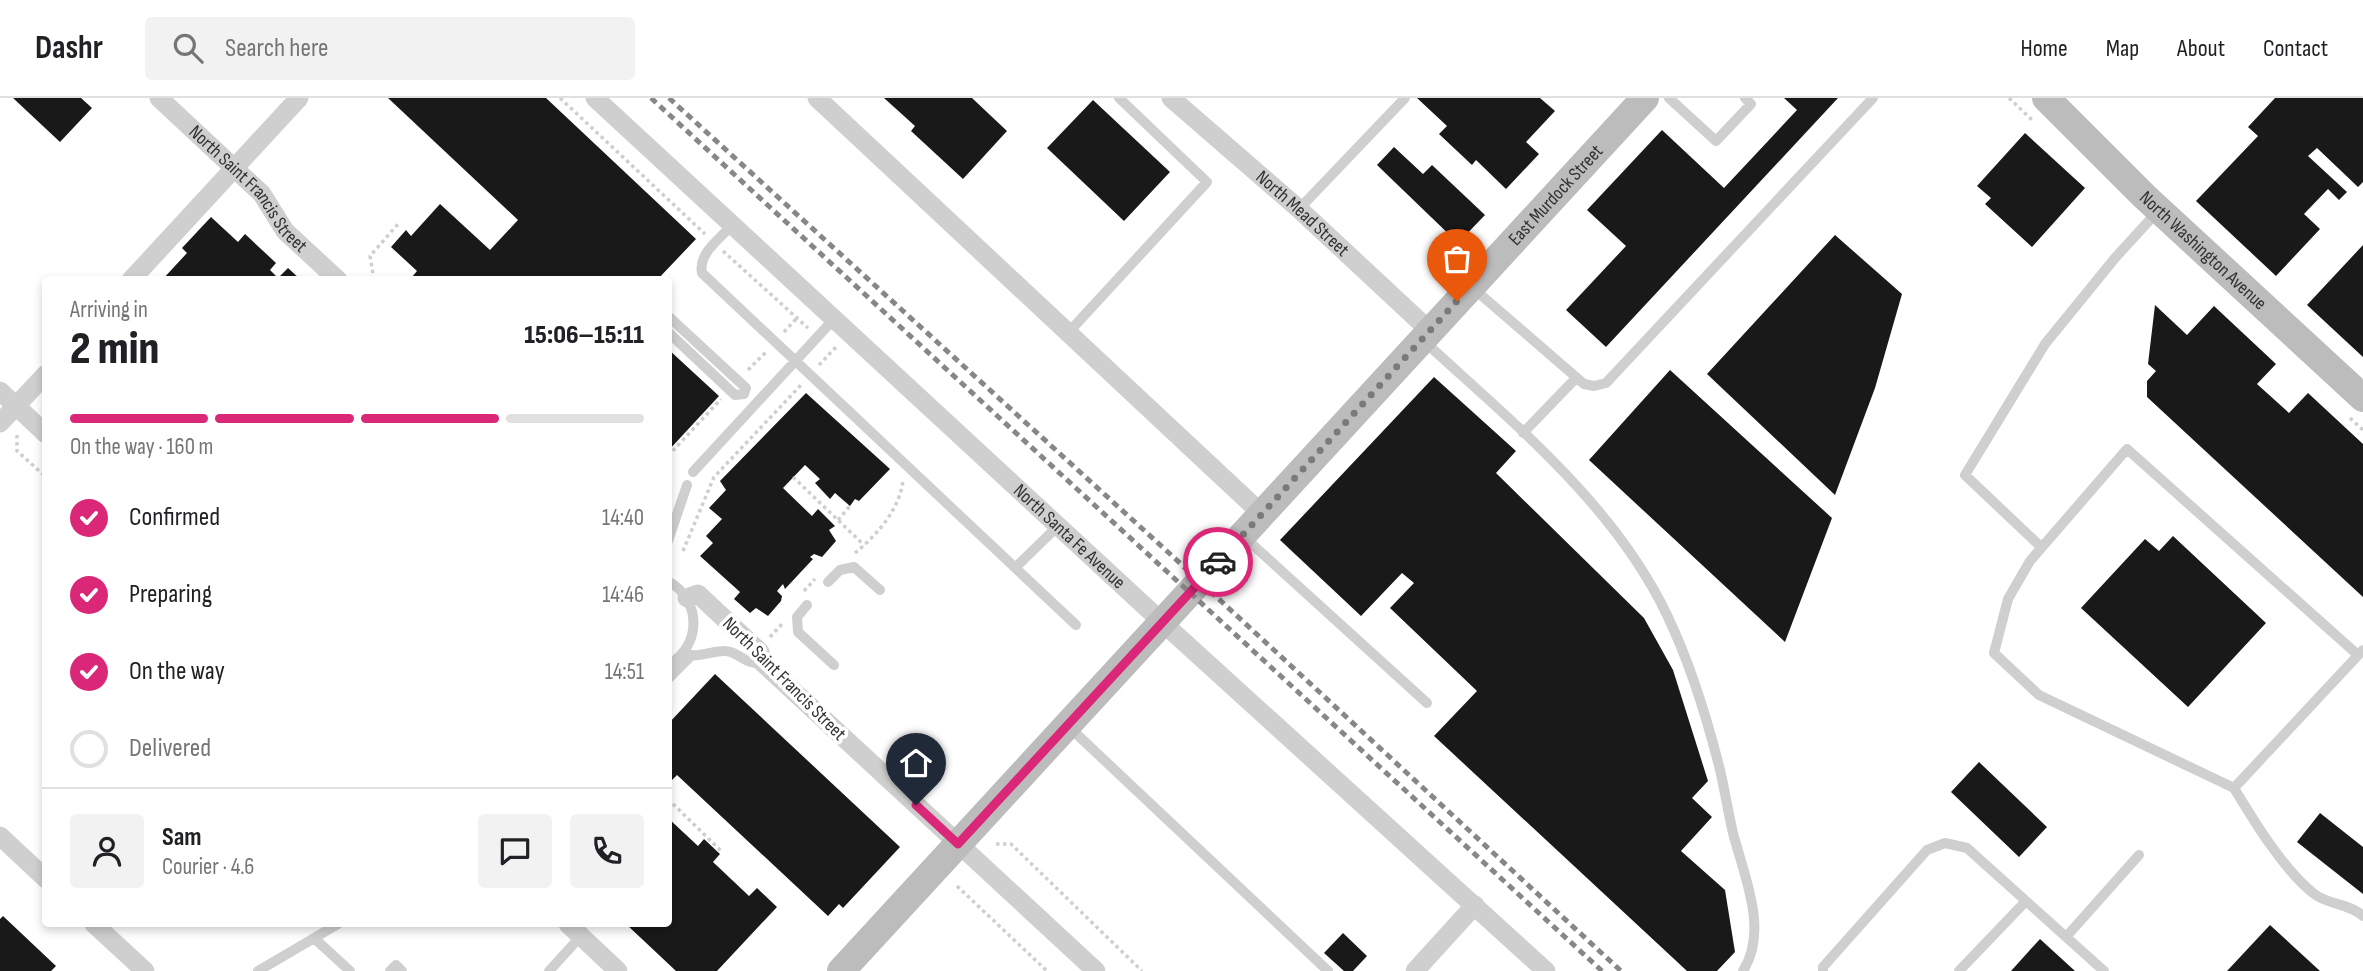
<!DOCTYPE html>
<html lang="en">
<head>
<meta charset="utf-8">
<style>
	body { margin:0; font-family:"Sofia Sans Condensed",sans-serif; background:#f2f2f2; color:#202124; height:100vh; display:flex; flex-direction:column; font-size:26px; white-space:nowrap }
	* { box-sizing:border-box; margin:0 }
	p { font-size:23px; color:#757577 }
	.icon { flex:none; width:38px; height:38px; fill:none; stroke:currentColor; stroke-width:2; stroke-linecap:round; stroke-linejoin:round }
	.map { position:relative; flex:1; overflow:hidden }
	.side { position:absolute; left:42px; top:178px; width:630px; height:651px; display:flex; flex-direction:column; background:#fff; border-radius:7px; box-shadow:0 4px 10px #0003 }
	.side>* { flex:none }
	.pin { position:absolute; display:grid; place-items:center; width:60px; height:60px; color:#fff; margin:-72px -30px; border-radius:50% 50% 50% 0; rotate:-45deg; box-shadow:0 0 7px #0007 }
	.pin .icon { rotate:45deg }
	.courier { position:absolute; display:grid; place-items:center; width:70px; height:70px; margin:-35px; border:5px solid #db2777; border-radius:50%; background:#fff; color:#222; box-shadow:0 2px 9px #0007 }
	.headline em { font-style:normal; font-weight:800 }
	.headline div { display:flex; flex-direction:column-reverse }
	.headline { display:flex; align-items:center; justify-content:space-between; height:119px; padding:0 28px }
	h1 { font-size:46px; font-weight:800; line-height:52px }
	.bar { display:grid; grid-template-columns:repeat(4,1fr); gap:10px 7px; align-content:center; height:84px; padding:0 28px }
	.bar i { height:9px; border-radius:5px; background:#e0e0e0 }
	.bar .selected { background:#db2777 }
	.bar p { grid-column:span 4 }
	.line { display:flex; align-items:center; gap:18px; padding:0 28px; border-top:2px solid #e0e0e0 }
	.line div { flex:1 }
	.round { display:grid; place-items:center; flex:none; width:74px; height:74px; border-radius:7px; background:#f2f2f2 }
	ol { padding:0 28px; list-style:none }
	li { display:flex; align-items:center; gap:21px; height:77px }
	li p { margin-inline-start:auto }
	li .icon { padding:7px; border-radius:50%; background:#db2777; color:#fff; stroke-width:4 }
	li:last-child { color:#757577 }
	li i { width:38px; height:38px; border:4px solid #e0e0e0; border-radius:50% }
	header { display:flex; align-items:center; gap:42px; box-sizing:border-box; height:98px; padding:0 35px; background:#fff; border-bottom:2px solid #e0e0e0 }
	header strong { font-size:33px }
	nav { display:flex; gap:38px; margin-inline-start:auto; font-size:24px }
	.search { width:490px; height:63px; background:#f2f2f2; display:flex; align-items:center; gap:18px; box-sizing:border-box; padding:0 24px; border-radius:7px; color:#757577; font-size:26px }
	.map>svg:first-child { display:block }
	.building { fill:#191919 }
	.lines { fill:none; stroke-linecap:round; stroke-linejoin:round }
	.path { stroke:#cfcfcf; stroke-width:3.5; stroke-dasharray:3.5 3.5; stroke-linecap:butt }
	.lane { stroke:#cfcfcf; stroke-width:10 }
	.street { stroke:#cfcfcf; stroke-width:19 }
	.secondary { stroke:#bcbcbc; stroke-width:28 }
	.rail { stroke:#878787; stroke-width:5; stroke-dasharray:7 5; stroke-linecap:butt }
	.done { stroke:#7a7a7a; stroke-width:7; stroke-dasharray:0 12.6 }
	.route { stroke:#db2777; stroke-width:9 }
	.labels { text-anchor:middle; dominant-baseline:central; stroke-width:7; stroke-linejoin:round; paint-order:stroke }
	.street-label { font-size:19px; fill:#323232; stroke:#fff }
</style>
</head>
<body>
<header>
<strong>Dashr</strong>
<div class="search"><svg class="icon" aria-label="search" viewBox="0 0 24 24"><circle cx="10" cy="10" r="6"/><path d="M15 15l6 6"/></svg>Search here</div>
<nav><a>Home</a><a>Map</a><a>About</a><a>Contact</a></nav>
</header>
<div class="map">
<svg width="2363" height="873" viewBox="0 0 2363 873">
	<rect width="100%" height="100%" fill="#fff"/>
	<path class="building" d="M 13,0 L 81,0 L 92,10 L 60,44 Z
		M 388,0 L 546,0 L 696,141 L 657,182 L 416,182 L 412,179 L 417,173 L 391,149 L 406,132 L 411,138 L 440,106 L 490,152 L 518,122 Z
		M 884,0 L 972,0 L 1007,33 L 963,81 L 911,33 L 915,28 Z
		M 1417,0 L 1540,0 L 1555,13 L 1526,44 L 1539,56 L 1506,91 L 1476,62 L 1472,67 L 1439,36 L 1447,28 Z
		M 1784,0 L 1838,0 L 1606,249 L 1566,212 L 1626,148 L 1587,112 L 1662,32 L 1724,90 L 1797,12 Z
		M 2275,0 L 2363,0 L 2363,84 L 2358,89 L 2317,50 L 2308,58 L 2347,94 L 2339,102 L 2328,91 L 2304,116 L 2320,131 L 2276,178 L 2196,103 L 2258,38 L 2248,29 Z
		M 1093,2 L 1170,74 L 1124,123 L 1047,50 Z
		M 2025,35 L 2085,90 L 2032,149 L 1985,106 L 1991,100 L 1977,88 Z
		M 1394,49 L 1423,76 L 1432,67 L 1485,117 L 1458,145 L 1377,67 Z
		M 211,119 L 238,144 L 245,136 L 276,165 L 270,172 L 278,180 L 288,170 L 301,182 L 162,182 L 187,155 L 182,150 Z
		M 1835,137 L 1902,196 L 1875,290 L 1835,397 L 1707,276 Z
		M 2363,147 L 2363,259 L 2307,207 Z
		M 2155,207 L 2187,237 L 2214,208 L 2276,266 L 2257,286 L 2289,315 L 2308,295 L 2363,346 L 2363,499 L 2147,299 L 2147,283 L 2156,273 L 2148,266 Z
		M 668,251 L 719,298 L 668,353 Z
		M 1670,272 L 1832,420 L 1785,544 L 1589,362 Z
		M 1434,279 L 1516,353 L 1496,375 L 1644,520 L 1673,572 L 1708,683 L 1692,700 L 1712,719 L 1681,753 L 1725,792 L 1735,854 L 1717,873 L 1687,873 L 1434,638 L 1477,593 L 1390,510 L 1414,485 L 1402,475 L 1361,518 L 1280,442 Z
		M 806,295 L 890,371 L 859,403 L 855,401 L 850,408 L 835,395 L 830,401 L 815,385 L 820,381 L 805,367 L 783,390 L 812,418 L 818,411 L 835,428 L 829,432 L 836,443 L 822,459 L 814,456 L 810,459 L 813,461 L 785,491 L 783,486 L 777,493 L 782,498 L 781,503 L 768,518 L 756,510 L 750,515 L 734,501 L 740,494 L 700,458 L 713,445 L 706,438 L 722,421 L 709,410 L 726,392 L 720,383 Z
		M 2173,438 L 2266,525 L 2188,609 L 2081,510 L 2145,441 L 2159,453 Z
		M 715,576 L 900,749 L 843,810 L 839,806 L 828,818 L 677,677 L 668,686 L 668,626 Z
		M 1979,664 L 2047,729 L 2019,759 L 1951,694 Z
		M 2320,715 L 2363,749 L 2363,796 L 2297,744 Z
		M 668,720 L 698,748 L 704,741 L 720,756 L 713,764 L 749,798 L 757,790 L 777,809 L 717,873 L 676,873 L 626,826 L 668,826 Z
		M 3,818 L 56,868 L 51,873 L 0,873 L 0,821 Z
		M 2270,827 L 2320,873 L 2227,873 Z
		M 1343,835 L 1367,858 L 1353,873 L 1344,873 L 1324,855 Z
		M 2040,841 L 2075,873 L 2011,873 Z"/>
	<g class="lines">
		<path class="path" d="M 560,0 L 705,136
			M 2009,0 L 2033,23
			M 723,153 L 808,230
			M 374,182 L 370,158 L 399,125
			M 784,234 L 797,220
			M 819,267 L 836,249
			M 748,272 L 767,253
			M 2350,320 L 2363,332
			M 17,337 L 17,353 L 46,379
			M 668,358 L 721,301
			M 793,379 L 864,447
			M 838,422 L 850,408
			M 683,453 L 714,379 L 802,286
			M 855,455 C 877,437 900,411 903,382
			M 804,493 L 815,481
			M 770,539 L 783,525
			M 668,701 L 721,753
			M 996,746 L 1011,746 L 1142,873
			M 957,788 L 1047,873"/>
		<path class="lane" d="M 1669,0 L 1716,43 L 1751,6 L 1745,0
			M 1299,111 L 1405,0
			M 732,127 C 720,141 698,155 702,175 L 1076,527
			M 1474,191 L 1584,286 L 1594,288 L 1606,285 L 1873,0
			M 668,218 L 746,290 L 744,296 L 735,297 L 668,234
			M 1068,235 L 1207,84 L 1119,0
			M 1425,244 C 1513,325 1614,406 1667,517 C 1690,565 1707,620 1720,672 C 1725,693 1728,714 1733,735 C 1744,778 1769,832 1743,873
			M 1523,335 L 1576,280
			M 693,374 L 834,221
			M 1243,438 L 1427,605
			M 668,443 L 687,387
			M 2041,449 L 1965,377 L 2045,246 L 2115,160 L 2158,113
			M 1016,469 L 1058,428
			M 668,483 C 702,502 702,548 668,567
			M 828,484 L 840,472 L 854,469 L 880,492
			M 807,507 L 797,519 L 798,534 L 834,567
			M 2363,552 L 2234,690 C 2254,723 2283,771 2313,795 C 2327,807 2349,805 2363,818
			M 684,555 C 698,561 710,553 725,553 C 739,553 743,567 763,565
			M 668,581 L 691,558
			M 1068,628 L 1328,873
			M 2234,690 L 2039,597 L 1994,555 L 2008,501 L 2030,463 L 2127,351 L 2358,557
			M 2066,839 L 2139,757
			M 314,840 L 350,873
			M 258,873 L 338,826
			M 390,873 L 396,867 L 402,873
			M 549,873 L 581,838
			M 1823,873 L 1823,869 L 1927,752 L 1945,745 L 1967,750 L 2104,873
			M 1959,873 L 2026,803"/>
		<g class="street">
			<path id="s1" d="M 159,0 L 262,96 L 285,133 L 338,182"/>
			<path id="s2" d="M 595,0 L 1162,524 L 1546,873"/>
			<path d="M 817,0 L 1262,416"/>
			<path id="s3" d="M 1171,0 L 1299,111 L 1430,233"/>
			<path d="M 131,182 L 299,0"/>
			<path d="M 0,293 L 46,336"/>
			<path d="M 0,325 L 46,276"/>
			<path d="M 687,500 L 698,496 L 760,554 L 763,565 L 1096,873"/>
			<path d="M 0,738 L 46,781"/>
			<path d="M 94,826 L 145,873"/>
			<path d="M 568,826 L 618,873"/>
			<path d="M 1415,873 L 1475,807"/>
		</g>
		<g class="secondary">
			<path id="s4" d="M 2046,0 L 2144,98 L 2363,300"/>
			<path id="s5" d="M 841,873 L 1645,0"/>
		</g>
		<path class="rail" d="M 651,0 L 1602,873
			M 669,0 L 1169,455 L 1621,873"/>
	</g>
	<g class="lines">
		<path class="done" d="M 1218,464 L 1457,203"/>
		<path class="route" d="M 916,707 L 958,746 L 1218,464"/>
	</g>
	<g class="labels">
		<g class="street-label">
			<text stroke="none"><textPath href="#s1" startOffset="128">North Saint Francis Street</textPath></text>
			<text stroke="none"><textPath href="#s5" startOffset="1055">East Murdock Street</textPath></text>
			<text stroke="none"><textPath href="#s3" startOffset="175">North Mead Street</textPath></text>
			<text stroke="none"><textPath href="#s4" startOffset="219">North Washington Avenue</textPath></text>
			<text stroke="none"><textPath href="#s2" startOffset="646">North Santa Fe Avenue</textPath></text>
			<text transform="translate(784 581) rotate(45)">North Saint Francis Street</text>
		</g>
	</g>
</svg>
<div class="pin" style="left:1457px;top:203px;background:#ea580c"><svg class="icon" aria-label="bag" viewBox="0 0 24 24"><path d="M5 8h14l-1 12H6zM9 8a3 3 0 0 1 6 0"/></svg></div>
<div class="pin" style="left:916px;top:707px;background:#1f2937"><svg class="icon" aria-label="home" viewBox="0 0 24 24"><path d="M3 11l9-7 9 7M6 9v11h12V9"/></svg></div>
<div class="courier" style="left:1218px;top:464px"><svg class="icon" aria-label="car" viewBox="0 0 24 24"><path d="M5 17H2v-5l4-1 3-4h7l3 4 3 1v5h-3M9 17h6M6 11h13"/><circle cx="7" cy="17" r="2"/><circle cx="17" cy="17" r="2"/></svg></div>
<section class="side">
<div class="headline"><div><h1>2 min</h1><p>Arriving in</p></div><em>15:06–15:11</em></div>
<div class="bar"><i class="selected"></i><i class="selected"></i><i class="selected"></i><i></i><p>On the way · 160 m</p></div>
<ol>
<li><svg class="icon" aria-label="check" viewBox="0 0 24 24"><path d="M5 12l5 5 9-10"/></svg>Confirmed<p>14:40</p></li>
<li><svg class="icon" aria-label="check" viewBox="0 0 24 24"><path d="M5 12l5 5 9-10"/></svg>Preparing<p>14:46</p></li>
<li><svg class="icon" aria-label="check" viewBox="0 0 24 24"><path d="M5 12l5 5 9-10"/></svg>On the way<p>14:51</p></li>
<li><i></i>Delivered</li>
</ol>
<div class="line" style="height:126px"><a class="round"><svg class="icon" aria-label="person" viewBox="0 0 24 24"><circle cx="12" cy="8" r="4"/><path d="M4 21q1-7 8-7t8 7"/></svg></a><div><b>Sam</b><p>Courier · 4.6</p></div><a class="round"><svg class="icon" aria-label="chat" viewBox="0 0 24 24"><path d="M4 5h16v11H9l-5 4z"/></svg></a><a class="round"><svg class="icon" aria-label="phone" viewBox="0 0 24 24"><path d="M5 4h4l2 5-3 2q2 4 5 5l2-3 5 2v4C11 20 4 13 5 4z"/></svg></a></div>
</section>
</div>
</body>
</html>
